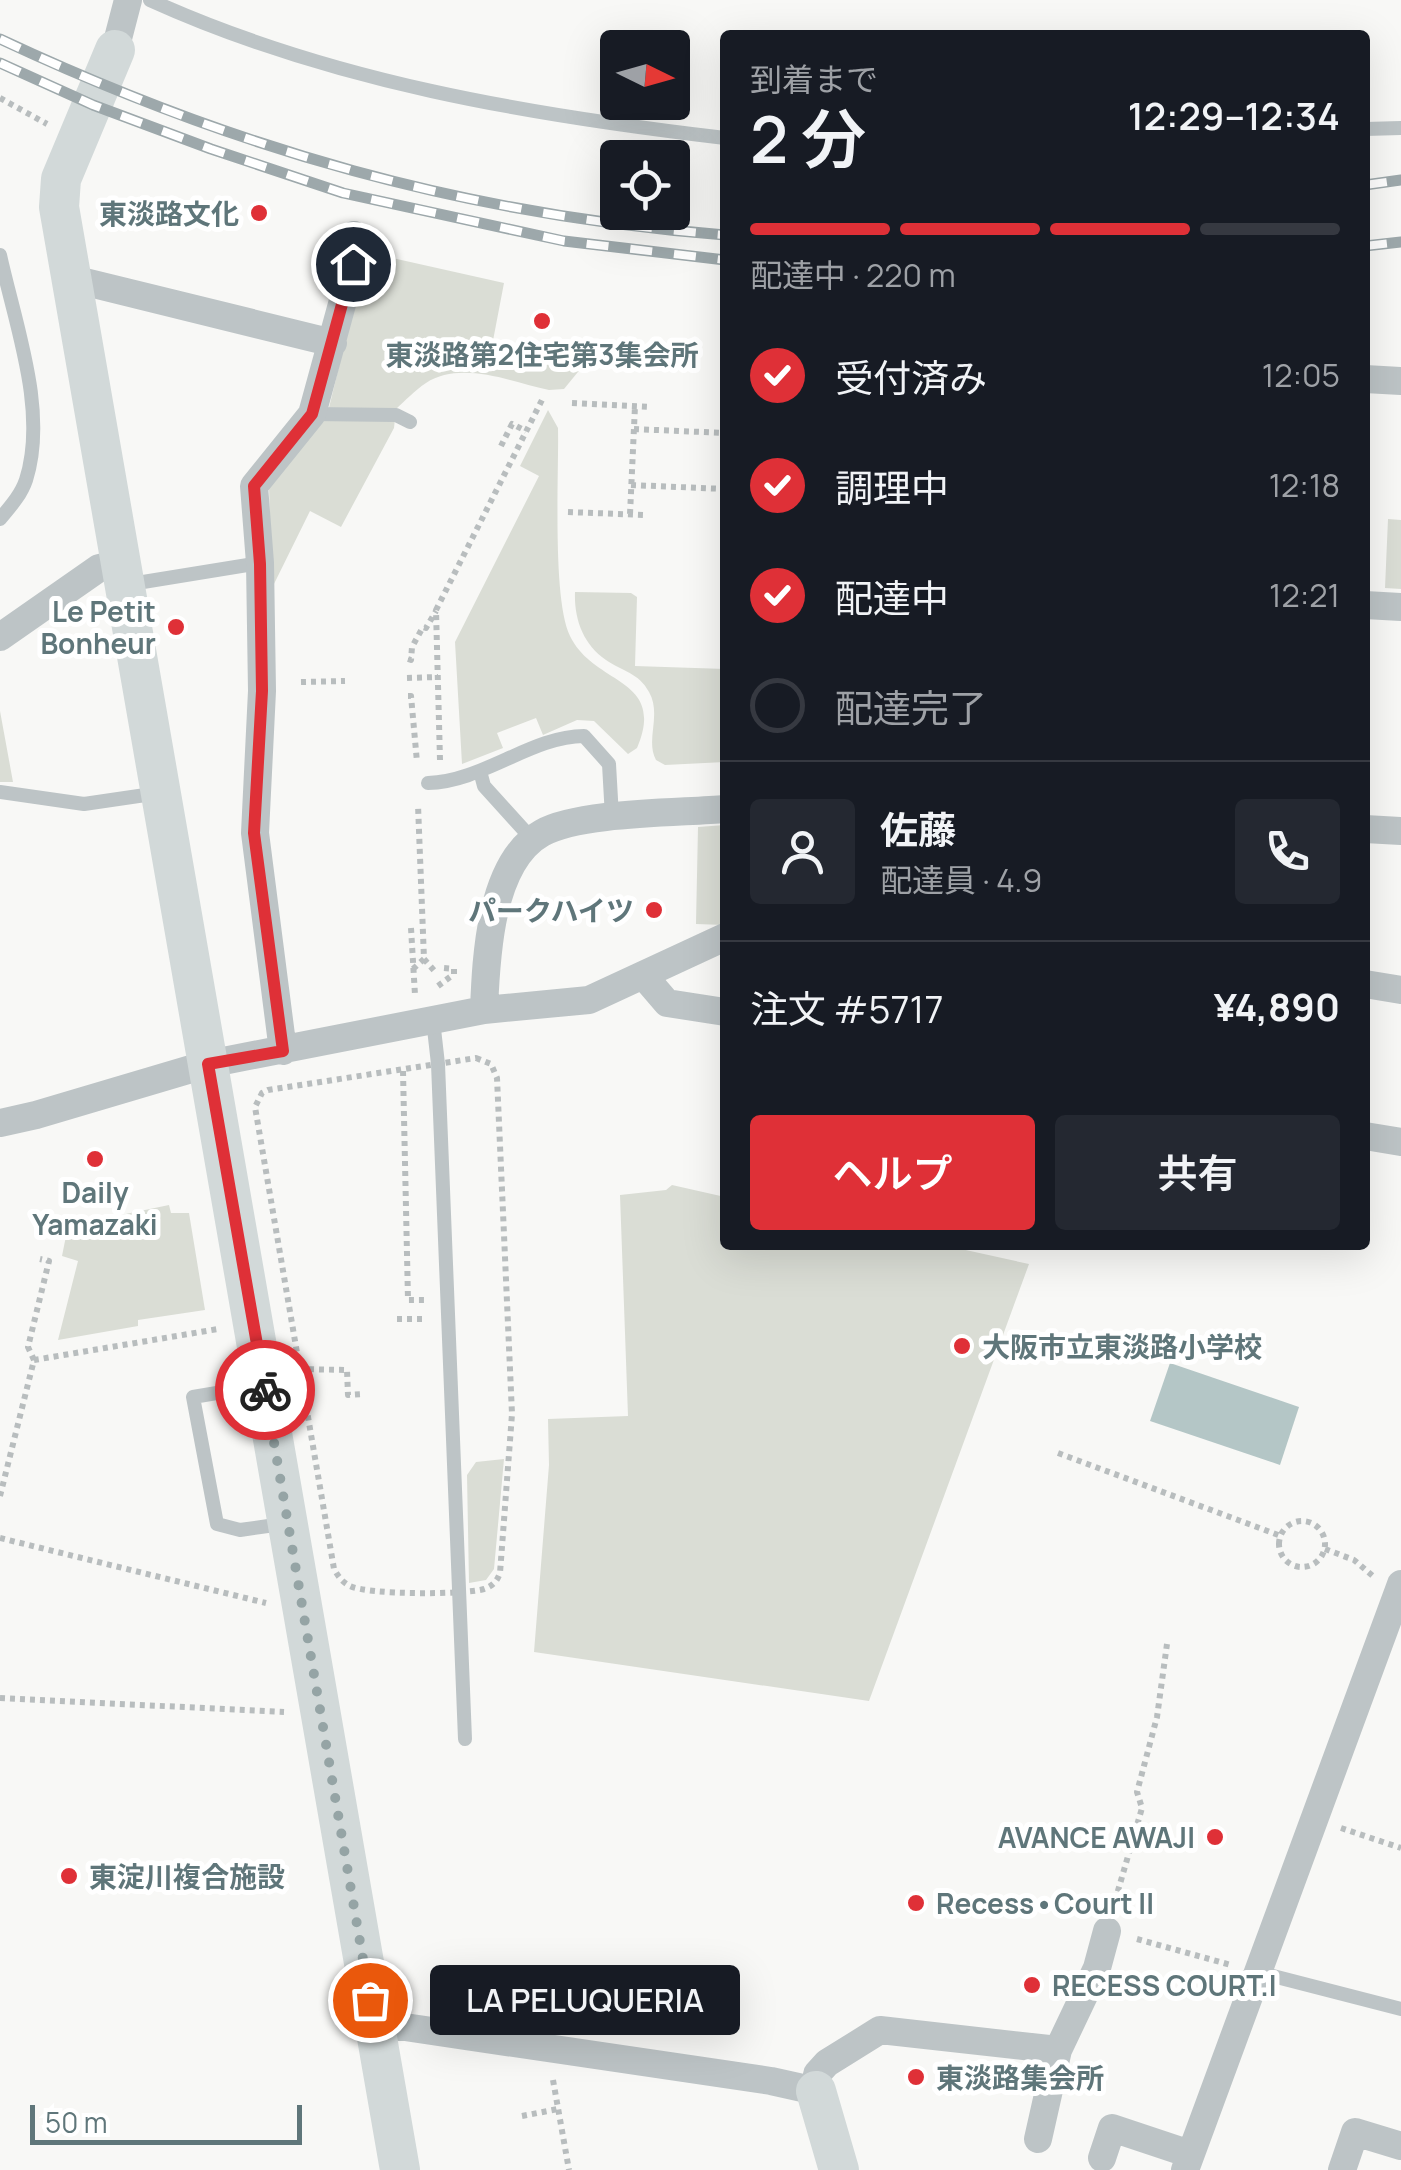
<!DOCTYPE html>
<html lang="ja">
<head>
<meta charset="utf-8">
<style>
	body { margin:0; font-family:Manrope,"Noto Sans JP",sans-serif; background:#242831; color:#f1f3f6; height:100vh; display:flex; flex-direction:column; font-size:38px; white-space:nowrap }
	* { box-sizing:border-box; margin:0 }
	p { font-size:32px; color:#9ea1a6 }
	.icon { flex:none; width:55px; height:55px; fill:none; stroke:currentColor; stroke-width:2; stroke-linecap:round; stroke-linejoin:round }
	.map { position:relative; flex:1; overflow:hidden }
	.drawer { position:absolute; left:720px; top:30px; width:650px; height:1220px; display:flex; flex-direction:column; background:#171b24; border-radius:10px; box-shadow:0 10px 40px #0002 }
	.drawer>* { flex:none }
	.needle { width:65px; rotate:95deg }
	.tools { position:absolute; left:600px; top:30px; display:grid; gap:20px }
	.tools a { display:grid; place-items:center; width:90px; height:90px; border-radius:10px; background:#171b24; box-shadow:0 10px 40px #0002; font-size:50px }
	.scale { position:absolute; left:30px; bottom:25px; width:272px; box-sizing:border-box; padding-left:10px; border:5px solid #5f767a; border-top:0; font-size:28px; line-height:35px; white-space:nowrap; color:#5f767a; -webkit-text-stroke:8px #fff; paint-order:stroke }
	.pin { position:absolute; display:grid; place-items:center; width:85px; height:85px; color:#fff; margin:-42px; border:5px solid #fff; border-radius:50%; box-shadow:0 2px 10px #0007 }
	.courier { position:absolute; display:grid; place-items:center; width:100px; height:100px; margin:-50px; border:8px solid #df3037; border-radius:50%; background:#fff; color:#222; box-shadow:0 2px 12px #0007 }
	.bubble { position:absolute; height:70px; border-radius:10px; background:#171b24; box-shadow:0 10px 40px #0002; font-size:32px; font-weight:600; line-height:70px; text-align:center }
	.summary em { font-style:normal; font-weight:600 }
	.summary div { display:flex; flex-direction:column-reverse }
	.summary { display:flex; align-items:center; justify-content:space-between; height:170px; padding:0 30px }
	h1 { font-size:65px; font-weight:600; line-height:75px }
	.bar { display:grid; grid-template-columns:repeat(4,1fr); gap:15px 10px; align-content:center; height:120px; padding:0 30px }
	.bar i { height:12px; border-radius:8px; background:#363941 }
	.bar .on { background:#df3037 }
	.bar p { grid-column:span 4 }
	.line { display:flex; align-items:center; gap:25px; padding:0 30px; border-top:2px solid #363941 }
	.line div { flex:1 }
	.round { display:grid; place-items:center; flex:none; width:105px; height:105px; border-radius:10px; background:#242831 }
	ol { padding:0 30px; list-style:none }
	li { display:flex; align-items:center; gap:30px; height:110px }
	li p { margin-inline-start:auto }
	li .icon { padding:10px; border-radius:50%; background:#df3037; color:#fff; stroke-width:4 }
	li:last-child { color:#9ea1a6 }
	li i { width:55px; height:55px; border:5px solid #363941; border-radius:50% }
	.cta { display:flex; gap:20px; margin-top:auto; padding:20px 30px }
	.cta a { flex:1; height:115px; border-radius:10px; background:#df3037; color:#fff; font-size:40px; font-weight:600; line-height:115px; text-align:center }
	.cta a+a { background:#242831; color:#f1f3f6 }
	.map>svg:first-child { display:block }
	.green { fill:#daddd5 }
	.water { fill:#b4c6c6 }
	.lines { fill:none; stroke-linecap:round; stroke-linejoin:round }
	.path { stroke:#b8bdbe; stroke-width:6; stroke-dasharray:5 5; stroke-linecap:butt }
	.lane { stroke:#bdc4c6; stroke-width:14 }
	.street { stroke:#bdc4c6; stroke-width:28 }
	.secondary { stroke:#d2d9d9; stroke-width:40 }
	.rail-casing { stroke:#9da8ab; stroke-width:11 }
	.rail { stroke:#fff; stroke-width:8; stroke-dasharray:22; stroke-linecap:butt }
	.done { stroke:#95a4a5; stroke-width:10; stroke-dasharray:0 18 }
	.route { stroke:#df3037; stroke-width:12 }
	.poi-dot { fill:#df3037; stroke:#fff; stroke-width:4 }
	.labels { text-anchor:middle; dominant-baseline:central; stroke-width:10; stroke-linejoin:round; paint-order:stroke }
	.poi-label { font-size:28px; font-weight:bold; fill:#5f767a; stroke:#fff; text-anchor:start }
</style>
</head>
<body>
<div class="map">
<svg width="1401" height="2170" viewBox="0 0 1401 2170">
	<rect width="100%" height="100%" fill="#f8f8f6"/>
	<path class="green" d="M 379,255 L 504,283 L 491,351 L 582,367 L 564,389 L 549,390 C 512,382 461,360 426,383 C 415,390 405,401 396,409 L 394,428 L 341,527 L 310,511 L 272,588 L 269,486 L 327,416 L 364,263 Z
		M 548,410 L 558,428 C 559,474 552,599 570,636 C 594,686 667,677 637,748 L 628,754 L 594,721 L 577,720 L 543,735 L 536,718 L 497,733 L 503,748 L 462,764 L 455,642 L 539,476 L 520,466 Z
		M 1388,519 L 1401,520 L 1401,589 L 1385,588 Z
		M 575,592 L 631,593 L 637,597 L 635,666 L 725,669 L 725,762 L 665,765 L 656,760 C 645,740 662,715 649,692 C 639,673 622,671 606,660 C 583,644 574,619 575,592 Z
		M 0,711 L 13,782 L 0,782 Z
		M 725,825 L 725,925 L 696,924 L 698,827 Z
		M 672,1185 L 725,1197 L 725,1245 L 943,1245 L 1029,1264 L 869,1701 L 534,1652 L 549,1465 L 548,1419 L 628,1416 L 620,1195 L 666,1190 Z
		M 169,1205 L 171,1213 L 189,1213 L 205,1310 L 138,1320 L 138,1326 L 58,1340 L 78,1261 L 62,1256 L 68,1226 Z
		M 504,1459 L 494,1569 L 486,1580 L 469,1583 L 467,1475 L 476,1462 Z"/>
	<path class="water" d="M 1170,1363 L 1299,1407 L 1280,1465 L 1150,1421 Z"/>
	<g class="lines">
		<path class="path" d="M 0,98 L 47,124
			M 572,403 L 650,407
			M 634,429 L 725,433
			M 501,446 L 512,424 L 526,431
			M 631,485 L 725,489
			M 568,512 L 645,515
			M 630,514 L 635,406
			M 408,659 L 411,660 L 412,647 L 423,627 L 426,628 L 436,611
			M 407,678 L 438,677
			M 301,682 L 345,681
			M 408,696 L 411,696 L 417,762
			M 440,760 L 436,610 L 544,396
			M 411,928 L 415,995
			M 424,959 L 437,974
			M 413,969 L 424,959 L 418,805
			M 438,986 L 454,974 L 454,969 L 443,968
			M 476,1058 L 491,1064 L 497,1078 L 512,1414 L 500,1573 C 497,1581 493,1586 484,1589 C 463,1595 369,1595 350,1586 C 342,1582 338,1576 334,1569 L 255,1107 L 262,1093 L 268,1090 Z
			M 403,1071 L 408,1300 L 425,1300
			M 397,1319 L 425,1319
			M 34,1360 L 28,1347 L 49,1261 L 40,1259
			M 299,1369 L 347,1370 L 348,1395 L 363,1394
			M 1058,1453 L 1281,1536
			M 0,1496 L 34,1360 L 218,1329
			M1279 1544a23 23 0 1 1 46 0a23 23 0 1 1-46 0Z
			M 0,1538 L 266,1603
			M 1325,1549 L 1354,1560 L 1374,1577
			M 0,1698 L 284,1712
			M 1341,1828 L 1401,1848
			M 1115,1901 L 1142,1808 L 1137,1792 L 1157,1717 L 1167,1644
			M 1137,1939 L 1231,1965
			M 553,2080 L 569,2170
			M 522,2116 L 558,2109"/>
		<path class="lane" d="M 150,0 C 331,82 529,115 725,138
			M 1365,129 L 1401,128
			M 0,255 C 15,324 48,411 26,480 C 21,495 10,507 0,519
			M 312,414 L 396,415 L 410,422
			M 143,582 L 260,563
			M 480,771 L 484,786 L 532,839
			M 428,783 C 482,782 532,736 584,736 L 609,764 L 612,817
			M 0,792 L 84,804 L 159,793
			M 433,1020 L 438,1064 L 465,1739
			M 258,1386 L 193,1397 L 217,1524 L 240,1530 L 282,1524
			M 1257,1972 L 1401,2009"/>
		<path class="street" d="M 115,50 L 128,0
			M 69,278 L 333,343
			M 1365,379 L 1401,381
			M 1365,605 L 1401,607
			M 0,637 L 99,568 L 120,563
			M 1365,829 L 1401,831
			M 643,975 L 667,1003 L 725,1012
			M 1365,984 L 1401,990
			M 484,1010 L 589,1000 L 725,937
			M 283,1051 L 255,833 L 262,691 L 260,563 L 254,486 L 312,414 L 353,264 L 354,235
			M 0,1123 L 36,1115 L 208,1064 L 484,1010 C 486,957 490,862 542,833 C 579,812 679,813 725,809
			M 1365,1136 L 1401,1142
			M 376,2031 L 398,2026 L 771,2081 L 816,2091 L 817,2074 L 827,2063 L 880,2030 L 1058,2050 L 1097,1968 L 1107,1931
			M 1038,2139 L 1058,2050
			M 1102,2158 L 1112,2128 L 1190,2154
			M 1185,2170 L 1401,1584
			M 1342,2170 L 1355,2132 L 1401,2146"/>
		<path class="secondary" d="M 115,50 L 61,179 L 59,207 L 400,2170
			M 816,2091 L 839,2170"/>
		<defs>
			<path id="rail" d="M 0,39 C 235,149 466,215 725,235
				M 0,63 L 93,105 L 211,149 L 343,193 L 564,241 L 725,260
				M 1365,185 L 1401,180
				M 1365,246 L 1401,242"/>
		</defs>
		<use href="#rail" class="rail-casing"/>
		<use href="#rail" class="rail"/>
	</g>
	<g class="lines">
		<path class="done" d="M 265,1390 L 370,2000"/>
		<path class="route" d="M 265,1390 L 208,1064 L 283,1051 L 254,833 L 262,691 L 260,564 L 254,486 L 312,414 L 353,264"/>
	</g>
	<g class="poi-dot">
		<circle cx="259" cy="213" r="10"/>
		<circle cx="542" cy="321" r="10"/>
		<circle cx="176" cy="627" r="10"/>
		<circle cx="654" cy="910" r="10"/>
		<circle cx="95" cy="1159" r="10"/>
		<circle cx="962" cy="1346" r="10"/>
		<circle cx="1215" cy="1837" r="10"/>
		<circle cx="69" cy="1876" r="10"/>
		<circle cx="916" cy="1903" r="10"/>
		<circle cx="1032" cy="1985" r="10"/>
		<circle cx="916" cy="2077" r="10"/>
	</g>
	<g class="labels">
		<g class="poi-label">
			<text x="239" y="213" text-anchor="end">東淡路文化</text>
			<text x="542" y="354" text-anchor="middle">東淡路第2住宅第3集会所</text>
			<text x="156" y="611" text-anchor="end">Le Petit<tspan x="156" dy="32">Bonheur</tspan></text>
			<text x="634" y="910" text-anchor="end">パークハイツ</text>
			<text x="95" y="1192" text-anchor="middle">Daily<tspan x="95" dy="32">Yamazaki</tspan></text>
			<text x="982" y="1346">大阪市立東淡路小学校</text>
			<text x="1195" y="1837" text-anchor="end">AVANCE AWAJI</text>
			<text x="89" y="1876">東淀川複合施設</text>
			<text x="936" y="1903">Recess•Court II</text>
			<text x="1052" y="1985">RECESS COURT.I</text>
			<text x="936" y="2077">東淡路集会所</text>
		</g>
	</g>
</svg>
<div class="tools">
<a><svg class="needle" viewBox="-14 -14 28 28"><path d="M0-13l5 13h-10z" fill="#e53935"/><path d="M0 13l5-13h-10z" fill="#9ea1a6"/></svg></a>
<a><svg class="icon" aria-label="locate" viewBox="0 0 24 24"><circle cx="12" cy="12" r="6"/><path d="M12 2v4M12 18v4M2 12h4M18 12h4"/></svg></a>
</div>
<div class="scale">50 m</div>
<div class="pin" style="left:370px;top:2000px;background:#ea580c"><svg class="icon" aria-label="bag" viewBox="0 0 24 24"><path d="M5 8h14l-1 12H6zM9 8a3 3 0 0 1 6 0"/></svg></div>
<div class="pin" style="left:353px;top:264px;background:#1f2937"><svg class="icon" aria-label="home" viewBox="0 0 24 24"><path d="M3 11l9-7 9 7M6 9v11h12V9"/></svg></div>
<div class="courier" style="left:265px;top:1390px"><svg class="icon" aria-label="bike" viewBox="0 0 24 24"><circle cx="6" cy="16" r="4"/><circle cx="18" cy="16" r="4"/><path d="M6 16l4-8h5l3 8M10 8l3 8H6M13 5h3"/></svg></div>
<div class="bubble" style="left:430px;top:1965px;width:310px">LA PELUQUERIA</div>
<section class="drawer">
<div class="summary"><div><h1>2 分</h1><p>到着まで</p></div><em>12:29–12:34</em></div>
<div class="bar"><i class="on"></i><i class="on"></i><i class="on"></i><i></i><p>配達中 · 220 m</p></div>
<ol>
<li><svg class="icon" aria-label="check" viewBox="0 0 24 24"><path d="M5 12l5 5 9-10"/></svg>受付済み<p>12:05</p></li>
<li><svg class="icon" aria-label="check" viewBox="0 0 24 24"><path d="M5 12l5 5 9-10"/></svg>調理中<p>12:18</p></li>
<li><svg class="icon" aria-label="check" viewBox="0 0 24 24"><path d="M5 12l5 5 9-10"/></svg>配達中<p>12:21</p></li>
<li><i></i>配達完了</li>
</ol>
<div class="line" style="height:180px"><a class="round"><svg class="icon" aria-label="person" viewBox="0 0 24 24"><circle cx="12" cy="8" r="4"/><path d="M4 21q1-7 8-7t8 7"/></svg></a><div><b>佐藤</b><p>配達員 · 4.9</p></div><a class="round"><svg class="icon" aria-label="phone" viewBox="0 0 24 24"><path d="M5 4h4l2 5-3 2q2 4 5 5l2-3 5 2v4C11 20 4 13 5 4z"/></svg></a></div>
<div class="line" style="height:130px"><div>注文 #5717</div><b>¥4,890</b></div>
<div class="cta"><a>ヘルプ</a><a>共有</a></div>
</section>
</div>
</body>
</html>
